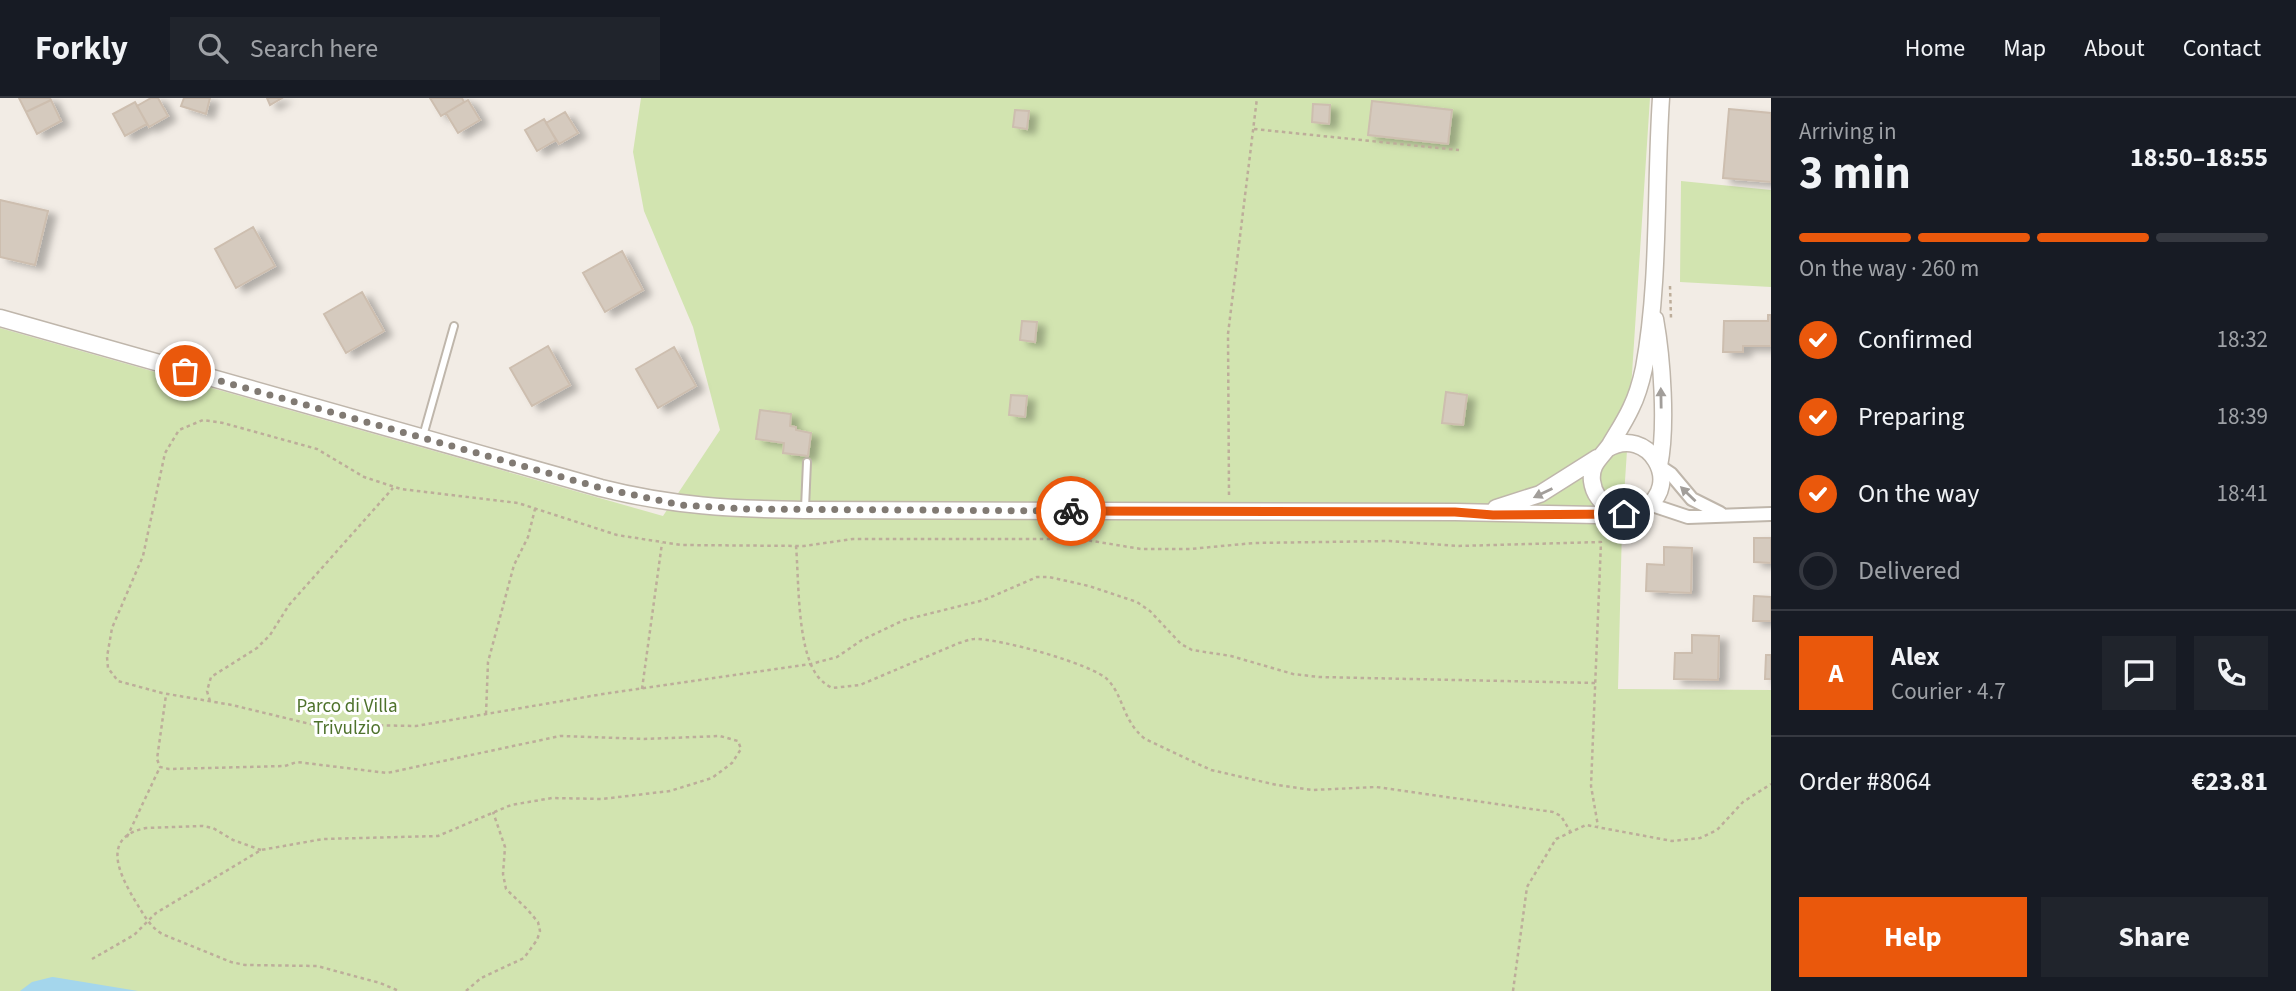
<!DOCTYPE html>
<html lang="en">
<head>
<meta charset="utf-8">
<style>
	body { margin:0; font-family:"Source Sans 3",sans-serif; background:#20242c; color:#f1f3f6; height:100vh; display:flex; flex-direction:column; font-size:26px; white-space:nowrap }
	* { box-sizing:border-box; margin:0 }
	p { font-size:23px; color:#9ea1a6 }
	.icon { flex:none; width:38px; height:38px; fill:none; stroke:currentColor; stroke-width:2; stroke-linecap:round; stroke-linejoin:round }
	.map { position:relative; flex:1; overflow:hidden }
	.details { display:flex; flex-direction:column; background:#171b24; width:525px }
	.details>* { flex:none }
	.pin { position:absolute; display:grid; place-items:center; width:60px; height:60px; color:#fff; margin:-30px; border:4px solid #fff; border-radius:50%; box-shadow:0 2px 7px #0007 }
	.courier { position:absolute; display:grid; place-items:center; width:70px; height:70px; margin:-35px; border:5px solid #ea580c; border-radius:50%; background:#fff; color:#222; box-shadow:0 2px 9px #0007 }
	.head em { font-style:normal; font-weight:700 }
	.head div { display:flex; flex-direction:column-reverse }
	.head { display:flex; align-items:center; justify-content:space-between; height:119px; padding:0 28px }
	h1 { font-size:46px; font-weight:700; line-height:52px }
	.bar { display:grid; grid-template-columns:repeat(4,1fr); gap:10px 7px; align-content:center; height:84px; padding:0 28px }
	.bar i { height:9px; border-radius:5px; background:#363941 }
	.bar .active { background:#ea580c }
	.bar p { grid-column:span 4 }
	.line { display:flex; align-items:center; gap:18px; padding:0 28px; border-top:2px solid #363941 }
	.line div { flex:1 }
	.round { display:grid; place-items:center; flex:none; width:74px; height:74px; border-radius:0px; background:#20242c }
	ol { padding:0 28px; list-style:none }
	li { display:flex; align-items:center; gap:21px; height:77px }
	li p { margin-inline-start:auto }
	li .icon { padding:7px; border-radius:50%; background:#ea580c; color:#fff; stroke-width:4 }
	li:last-child { color:#9ea1a6 }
	li i { width:38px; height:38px; border:4px solid #363941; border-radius:50% }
	.button { display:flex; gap:14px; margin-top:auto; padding:14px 28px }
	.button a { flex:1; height:80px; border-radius:0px; background:#ea580c; color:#fff; font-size:28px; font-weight:700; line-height:80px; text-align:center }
	.button a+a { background:#20242c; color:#f1f3f6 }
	header { display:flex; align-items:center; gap:42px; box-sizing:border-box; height:98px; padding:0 35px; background:#171b24; border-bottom:2px solid #363941 }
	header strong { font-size:33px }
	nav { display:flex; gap:38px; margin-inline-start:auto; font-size:24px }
	.search { width:490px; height:63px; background:#20242c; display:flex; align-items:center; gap:18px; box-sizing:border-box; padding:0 24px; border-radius:0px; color:#9ea1a6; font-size:26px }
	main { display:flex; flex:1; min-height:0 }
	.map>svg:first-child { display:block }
	.green { fill:#d2e4b0 }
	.water { fill:#a4d6ec }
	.building { fill:#d5cabe; stroke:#cdbeaf; stroke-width:2; filter:url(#shadow) }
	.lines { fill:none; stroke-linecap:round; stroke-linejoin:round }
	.service-casing { stroke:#bfb6ab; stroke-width:10 }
	.minor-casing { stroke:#bfb6ab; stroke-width:16 }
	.tertiary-casing { stroke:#bfb6ab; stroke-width:19 }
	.path { stroke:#bdad9a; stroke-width:2.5; stroke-dasharray:3.5 3.5; stroke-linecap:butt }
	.service { stroke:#fff; stroke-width:6 }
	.minor { stroke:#fff; stroke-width:12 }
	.tertiary { stroke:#fff; stroke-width:16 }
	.oneway { fill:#a29e9a }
	.done { stroke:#817a73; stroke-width:7; stroke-dasharray:0 12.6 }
	.route { stroke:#ea580c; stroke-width:9 }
	.labels { text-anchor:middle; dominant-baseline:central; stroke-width:6; stroke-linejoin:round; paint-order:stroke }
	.park-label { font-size:19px; fill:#4e722c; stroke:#fff }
</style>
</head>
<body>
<header>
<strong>Forkly</strong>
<div class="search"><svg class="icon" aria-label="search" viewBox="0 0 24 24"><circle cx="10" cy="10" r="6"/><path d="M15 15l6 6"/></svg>Search here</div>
<nav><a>Home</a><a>Map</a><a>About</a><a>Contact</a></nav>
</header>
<main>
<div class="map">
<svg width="1771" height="893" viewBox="0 0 1771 893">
	<defs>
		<filter id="shadow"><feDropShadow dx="8" dy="4.5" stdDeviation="3.5" flood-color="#0004"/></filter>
	</defs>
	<rect width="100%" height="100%" fill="#f2ece5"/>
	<path class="green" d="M 641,0 L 1650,0 L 1622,429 L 1618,591 L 1771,592 L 1771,893 L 0,893 L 0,230 L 663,418 L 720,332 L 693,229 L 644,113 L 633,54 Z
		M 1681,83 L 1771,92 L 1771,189 L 1680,184 Z"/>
	<path class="water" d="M 52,879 L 53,879 L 138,893 L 20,893 L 32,884 Z"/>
	<path class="building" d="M 19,0 L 50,0 L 51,2 L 26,14 Z
		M 151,0 L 158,0 L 168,18 L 149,29 L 137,8 Z
		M 184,0 L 210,0 L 206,16 L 181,8 Z
		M 267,0 L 282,0 L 270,7 Z
		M 430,0 L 462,0 L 464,4 L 441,18 Z
		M 51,2 L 61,23 L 37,36 L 26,14 Z
		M 468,2 L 480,22 L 458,35 L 446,15 Z
		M 1372,3 L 1452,12 L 1448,46 L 1368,37 Z
		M 135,4 L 147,26 L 125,38 L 113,16 Z
		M 1313,6 L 1330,7 L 1329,26 L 1312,24 Z
		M 1729,11 L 1771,15 L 1771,84 L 1723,80 Z
		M 1015,12 L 1029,13 L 1027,31 L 1013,29 Z
		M 565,14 L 578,35 L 559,46 L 546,25 Z
		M 544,21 L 556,42 L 537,53 L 525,32 Z
		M 0,102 L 48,113 L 35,167 L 0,159 Z
		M 253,129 L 275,168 L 236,190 L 215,151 Z
		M 622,153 L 643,192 L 605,214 L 583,175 Z
		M 362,194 L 384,233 L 346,255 L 324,216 Z
		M 1768,217 L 1771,217 L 1771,248 L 1743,248 L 1743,254 L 1723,254 L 1724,223 L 1768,223 Z
		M 1022,223 L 1037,224 L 1035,244 L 1020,242 Z
		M 548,248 L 570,287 L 532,308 L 510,270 Z
		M 674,249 L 696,288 L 658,310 L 636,271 Z
		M 1446,294 L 1467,297 L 1463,327 L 1442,325 Z
		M 1011,297 L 1027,298 L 1025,319 L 1009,317 Z
		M 760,312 L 791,316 L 790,328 L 796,329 L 796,332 L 811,335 L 808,358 L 783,355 L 784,345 L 756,341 Z
		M 1754,440 L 1771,440 L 1771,465 L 1754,464 Z
		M 1664,449 L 1692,450 L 1691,495 L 1646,493 L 1647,466 L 1664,467 Z
		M 1754,498 L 1771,499 L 1771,523 L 1753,523 Z
		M 1692,537 L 1719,538 L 1718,582 L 1674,581 L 1675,555 L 1692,555 Z
		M 1766,557 L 1771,557 L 1771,581 L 1765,581 Z"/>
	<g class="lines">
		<defs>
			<path id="service" d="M 423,338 L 454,228
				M 805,410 L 807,364"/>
			<path id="minor" d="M 1659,368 L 1671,376 L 1692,401 L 1720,415
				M 1649,406 L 1688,419 L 1771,416"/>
			<path id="tertiary" d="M 0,220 L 601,390 C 672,408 732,411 804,412 L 1455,414 L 1597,417 L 1632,414
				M 1655,221 C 1662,260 1667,329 1659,368
				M 1607,351 C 1648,326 1684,387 1644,410 C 1623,422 1595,408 1592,383 C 1590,366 1601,360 1610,347 C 1617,335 1625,323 1631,310 C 1637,298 1641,284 1644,270 C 1660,184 1655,88 1661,0
				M 1496,410 L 1540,396 L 1597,360"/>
		</defs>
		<use href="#service" class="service-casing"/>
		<use href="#minor" class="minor-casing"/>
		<use href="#tertiary" class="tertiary-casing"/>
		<path class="path" d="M 1254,31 L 1459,52
			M 1670,188 L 1671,220
			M 1229,397 L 1228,236 L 1257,0
			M 796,448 C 799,483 797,547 816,576 C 820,582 825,586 832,590 L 860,587 L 959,545 C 964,544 969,541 974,541 C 998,540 1093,566 1108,582 C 1124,599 1122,622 1145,641 L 1211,672 L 1277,687 L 1313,692 L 1376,689 L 1553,714 L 1561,718 L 1570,733
			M 1595,585 L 1319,579 L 1293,576 L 1231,558 L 1192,552 L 1181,546 L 1150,513 L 1137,504 L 1089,488 L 1049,479 L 1037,479 L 984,502 L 904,522 L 862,542 L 837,559 L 811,566 L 603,596 L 416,628 L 310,626 L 232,607 L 162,595 L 118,583 L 108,570 L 107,559 L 112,530 L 143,458 L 165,355 L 179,332 L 203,322 L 223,325 L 317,351 L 364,379 L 401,391 L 518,405 L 617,437 L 681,447 L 804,448 L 853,441 L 1080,441 L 1141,451 L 1190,451 L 1254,445 L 1390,443 L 1457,448 L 1601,444 L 1591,688 L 1598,728
			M 642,591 L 662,445
			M 210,603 L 207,593 L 211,579 L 257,550 L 270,537 L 289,507 L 393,390
			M 486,616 L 488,564 L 514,467 L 528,439 L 535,411
			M 127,739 L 160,669
			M 261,752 L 233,742 L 213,730 L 203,728 L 146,730 C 101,739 119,775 134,801 C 143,815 148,827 162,836 L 231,864 L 245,867 L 317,868 L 380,885 L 399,893
			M 92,861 L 134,837 L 156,815 L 261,752 L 323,741 L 438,738 L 511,707 L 552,700 L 602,701 L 670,693 L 712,680 L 732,665 L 741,651 L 738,643 L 720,638 L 644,641 L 560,638 L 387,675 L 297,664 L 285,668 L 169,671 L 160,669 L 157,661 L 166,597
			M 466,893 L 481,880 L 524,860 L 537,842 L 540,833 L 538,824 L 527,811 L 506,791 L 503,776 L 505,749 L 493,714
			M 1513,893 L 1527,789 L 1556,741 L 1586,727 L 1672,743 L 1700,740 L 1717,732 L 1743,704 L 1771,686"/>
		<use href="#service" class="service"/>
		<use href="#minor" class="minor"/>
		<use href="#tertiary" class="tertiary"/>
	</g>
	<defs><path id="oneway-solid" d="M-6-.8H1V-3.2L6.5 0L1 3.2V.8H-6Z" transform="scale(1.75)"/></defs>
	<g class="oneway">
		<use href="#oneway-solid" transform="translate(1661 300) rotate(-91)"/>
		<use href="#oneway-solid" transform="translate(1543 395) rotate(154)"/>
		<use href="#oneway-solid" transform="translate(1688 396) rotate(-136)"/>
	</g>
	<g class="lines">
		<path class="done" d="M 185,273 L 601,390 L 681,407 L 745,411 L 1071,413"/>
		<path class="route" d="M 1071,413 L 1455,414 L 1493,417 L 1624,416"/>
	</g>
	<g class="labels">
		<g class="park-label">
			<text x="347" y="608">Parco di Villa<tspan x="347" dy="22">Trivulzio</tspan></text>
		</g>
	</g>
</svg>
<div class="pin" style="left:185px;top:273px;background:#ea580c"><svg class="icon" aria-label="bag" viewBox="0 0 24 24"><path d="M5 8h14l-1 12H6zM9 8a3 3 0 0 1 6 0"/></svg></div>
<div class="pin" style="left:1624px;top:416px;background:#1f2937"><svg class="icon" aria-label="home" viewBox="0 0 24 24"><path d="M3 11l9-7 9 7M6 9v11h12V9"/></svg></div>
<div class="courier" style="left:1071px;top:413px"><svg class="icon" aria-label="bike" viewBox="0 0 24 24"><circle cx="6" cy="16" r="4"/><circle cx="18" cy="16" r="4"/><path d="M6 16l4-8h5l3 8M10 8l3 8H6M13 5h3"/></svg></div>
</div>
<section class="details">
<div class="head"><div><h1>3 min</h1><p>Arriving in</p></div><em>18:50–18:55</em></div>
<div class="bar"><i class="active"></i><i class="active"></i><i class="active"></i><i></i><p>On the way · 260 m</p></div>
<ol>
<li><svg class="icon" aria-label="check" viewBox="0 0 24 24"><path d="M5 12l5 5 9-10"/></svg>Confirmed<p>18:32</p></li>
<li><svg class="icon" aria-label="check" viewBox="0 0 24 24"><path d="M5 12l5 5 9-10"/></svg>Preparing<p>18:39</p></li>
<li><svg class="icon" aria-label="check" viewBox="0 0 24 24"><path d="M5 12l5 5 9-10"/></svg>On the way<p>18:41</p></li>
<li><i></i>Delivered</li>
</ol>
<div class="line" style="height:126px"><b class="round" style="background:#ea580c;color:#fff">A</b><div><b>Alex</b><p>Courier · 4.7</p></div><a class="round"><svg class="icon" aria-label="chat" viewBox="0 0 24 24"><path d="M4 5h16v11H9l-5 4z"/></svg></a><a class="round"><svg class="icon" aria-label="phone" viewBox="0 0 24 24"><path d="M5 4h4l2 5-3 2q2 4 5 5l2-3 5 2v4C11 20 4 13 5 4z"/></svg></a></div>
<div class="line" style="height:91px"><div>Order #8064</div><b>€23.81</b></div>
<div class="button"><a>Help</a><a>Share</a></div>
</section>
</main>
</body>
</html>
